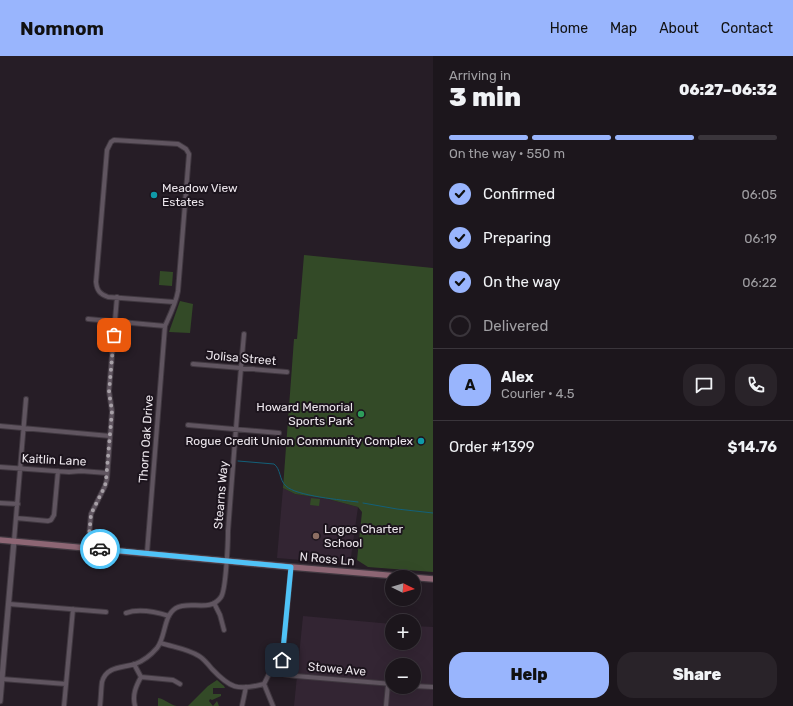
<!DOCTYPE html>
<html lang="en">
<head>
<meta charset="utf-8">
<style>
	body { margin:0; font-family:Rubik,sans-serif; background:#292329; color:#f1f3f6; height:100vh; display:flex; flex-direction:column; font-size:15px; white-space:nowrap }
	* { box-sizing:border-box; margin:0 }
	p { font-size:13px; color:#a09fa3 }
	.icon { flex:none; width:22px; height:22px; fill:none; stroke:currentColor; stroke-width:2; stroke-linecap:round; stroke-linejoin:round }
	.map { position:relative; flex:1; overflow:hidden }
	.side { display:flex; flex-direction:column; background:#1c161c; width:360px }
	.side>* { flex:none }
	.needle { width:26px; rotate:95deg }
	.fabs { position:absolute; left:385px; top:514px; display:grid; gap:8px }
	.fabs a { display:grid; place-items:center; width:36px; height:36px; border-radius:50%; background:#1c161c; box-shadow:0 4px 16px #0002,0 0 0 1px #3a353b; font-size:20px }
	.pin { position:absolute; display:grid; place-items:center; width:34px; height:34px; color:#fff; margin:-17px; border-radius:8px; box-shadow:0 2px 6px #0006 }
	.courier { position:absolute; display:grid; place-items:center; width:40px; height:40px; margin:-20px; border:3px solid #4fc3f7; border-radius:50%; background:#fff; color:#222; box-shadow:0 1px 5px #0007 }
	.overview em { font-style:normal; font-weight:800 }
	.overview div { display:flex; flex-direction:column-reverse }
	.overview { display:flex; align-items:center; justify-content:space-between; height:68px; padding:0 16px }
	h1 { font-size:26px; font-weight:800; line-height:30px }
	.bar { display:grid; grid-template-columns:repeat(4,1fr); gap:6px 4px; align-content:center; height:48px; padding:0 16px }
	.bar i { height:5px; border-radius:3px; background:#3a353b }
	.bar .on { background:#99b5fd }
	.bar p { grid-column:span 4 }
	.line { display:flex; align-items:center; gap:10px; padding:0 16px; border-top:1px solid #3a353b }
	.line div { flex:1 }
	.round { display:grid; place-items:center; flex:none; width:42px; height:42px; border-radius:16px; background:#292329 }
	ol { padding:0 16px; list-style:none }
	li { display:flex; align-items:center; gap:12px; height:44px }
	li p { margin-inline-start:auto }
	li .icon { padding:4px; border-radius:50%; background:#99b5fd; color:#111; stroke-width:4 }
	li:last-child { color:#a09fa3 }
	li i { width:22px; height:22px; border:2px solid #3a353b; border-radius:50% }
	.primary-button { display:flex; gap:8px; margin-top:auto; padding:8px 16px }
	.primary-button a { flex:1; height:46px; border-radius:16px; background:#99b5fd; color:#111; font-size:16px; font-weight:800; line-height:46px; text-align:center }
	.primary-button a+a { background:#292329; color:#f1f3f6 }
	header { display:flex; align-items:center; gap:24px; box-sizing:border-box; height:56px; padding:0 20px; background:#99b5fd; color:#111 }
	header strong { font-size:19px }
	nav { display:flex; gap:22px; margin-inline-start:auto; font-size:14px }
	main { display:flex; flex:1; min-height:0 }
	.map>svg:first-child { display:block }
	.built { fill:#332533; fill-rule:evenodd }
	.green { fill:#334a27 }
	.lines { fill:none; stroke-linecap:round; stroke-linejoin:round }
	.stream { stroke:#136079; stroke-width:1 }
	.minor-casing { stroke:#403840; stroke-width:6 }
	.tertiary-casing { stroke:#403840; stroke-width:7 }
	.secondary-casing { stroke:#403840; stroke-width:8 }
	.minor { stroke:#605560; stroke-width:4 }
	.tertiary { stroke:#605560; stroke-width:5 }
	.secondary { stroke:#8d6674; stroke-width:5.5 }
	.done { stroke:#a7a0a7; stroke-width:4; stroke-dasharray:0 7.2 }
	.route { stroke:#4fc3f7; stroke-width:5 }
	.culture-dot { fill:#0f9aa8; stroke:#1c141d; stroke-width:1.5 }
	.leisure-dot { fill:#2e9e5b; stroke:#1c141d; stroke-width:1.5 }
	.education-dot { fill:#8d6e63; stroke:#1c141d; stroke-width:1.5 }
	.labels { text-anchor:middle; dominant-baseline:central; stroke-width:4; stroke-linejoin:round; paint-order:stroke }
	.poi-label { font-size:12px; fill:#ece6ec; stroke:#1c141d; text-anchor:start }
	.street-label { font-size:12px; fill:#ece6ec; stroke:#1c141d }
</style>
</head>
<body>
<header>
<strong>Nomnom</strong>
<nav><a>Home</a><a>Map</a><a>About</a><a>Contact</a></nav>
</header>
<main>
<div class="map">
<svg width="433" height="650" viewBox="0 0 433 650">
	<rect width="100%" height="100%" fill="#261d26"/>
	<path class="built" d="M 283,432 L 295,438 L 328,443 L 358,451 L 350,508 L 277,502 Z
		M 303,560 L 392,568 L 392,587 L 414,587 L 414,570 L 433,571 L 433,650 L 294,650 ZM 392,609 L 414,609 L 414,631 L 392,631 Z"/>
	<path class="green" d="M 304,199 L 433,212 L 433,516 L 368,511 L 357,504 L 362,456 L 358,451 L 328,443 L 295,438 L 283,432 L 294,283 L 297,283 Z
		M 160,215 L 173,216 L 172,230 L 159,229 Z
		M 180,245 L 193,248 L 190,277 L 169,276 Z
		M 311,442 L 320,443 L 319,450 L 310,449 Z
		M 217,624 L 224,630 L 225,632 L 213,632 L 213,638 L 221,638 L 221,640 L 212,644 L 210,643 L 209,645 L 213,650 L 217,645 L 219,650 L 188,650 L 208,630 Z
		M 158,642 C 165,643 170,649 177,650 L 158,650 Z"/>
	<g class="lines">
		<path class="stream" d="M 238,405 L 274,408 C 281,413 279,424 286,430 C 296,440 342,444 358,446
			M 363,447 L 397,453 L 433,457"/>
		<defs>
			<path id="minor" d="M 88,263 L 165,270
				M 193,308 L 287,316
				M 188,369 L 279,377
				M 0,370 L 110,380
				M 0,411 L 69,416 L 81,415 L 107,417
				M 0,447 L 18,448
				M 16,462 L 48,465 L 51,464 L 54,459 L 58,415
				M 14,485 L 26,343
				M 88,492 L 91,458 L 105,430 L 107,423 L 112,355 L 109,335 L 117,241
				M 147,497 L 165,270 C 170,259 176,247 178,235 L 189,98 L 186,93 L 178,88 L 114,84 L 111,86 L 107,94 L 96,226 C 97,235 100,238 108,241 L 174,246
				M 214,547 L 220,559 L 224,574
				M 9,548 L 106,556
				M 126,557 C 140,552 156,556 169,560
				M 161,587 C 173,591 188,593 199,600 C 204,603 208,608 212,613 C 230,632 237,635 264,628 L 270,616 L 296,620 L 392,628
				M 134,608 L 141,621 C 136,630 132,639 135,650
				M 281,618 L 291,511
				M 141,621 L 173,624 L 180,628
				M 2,623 L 66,628
				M 264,628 L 273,650
				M 414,630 L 433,631
				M 64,650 L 73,553
				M 100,650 C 101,642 101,633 102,626 C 106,610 123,612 135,608 C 143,605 151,599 157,592 C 166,581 163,560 176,552 C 190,544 210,557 221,541 C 226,534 228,486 228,475 C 233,409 238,344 244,278
				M 242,650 L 246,631
				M 386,650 L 388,628"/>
			<path id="tertiary" d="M 0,645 L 14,485"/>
			<path id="secondary" d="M 0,484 L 291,511 L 433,523"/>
		</defs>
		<use href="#minor" class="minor-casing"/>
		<use href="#tertiary" class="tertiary-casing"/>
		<use href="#secondary" class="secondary-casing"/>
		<use href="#minor" class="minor"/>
		<use href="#tertiary" class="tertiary"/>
		<use href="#secondary" class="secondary"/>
	</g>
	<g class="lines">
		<path class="done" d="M 100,493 L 88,492 L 91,458 L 105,430 L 106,424 L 112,355 L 109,336 L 114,279"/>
		<path class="route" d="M 100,493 L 291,511 L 282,604"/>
	</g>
	<g class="culture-dot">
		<circle cx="154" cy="139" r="4"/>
		<circle cx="421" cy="385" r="4"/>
	</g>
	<circle class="leisure-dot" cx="361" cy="358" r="4"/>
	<circle class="education-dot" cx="316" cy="480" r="4"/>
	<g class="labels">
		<g class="poi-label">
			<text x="162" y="132">Meadow View<tspan x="162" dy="14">Estates</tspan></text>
			<text x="353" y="351" text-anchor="end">Howard Memorial<tspan x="353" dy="14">Sports Park</tspan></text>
			<text x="413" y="385" text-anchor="end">Rogue Credit Union Community Complex</text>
			<text x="324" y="473">Logos Charter<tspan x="324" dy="14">School</tspan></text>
		</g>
		<g class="street-label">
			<text transform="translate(241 302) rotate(5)">Jolisa Street</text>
			<text transform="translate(146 383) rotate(-86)">Thorn Oak Drive</text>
			<text transform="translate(54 404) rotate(3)">Kaitlin Lane</text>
			<text transform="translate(221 439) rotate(-85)">Stearns Way</text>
			<text transform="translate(327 503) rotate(5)">N Ross Ln</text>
			<text transform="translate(337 613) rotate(5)">Stowe Ave</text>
		</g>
	</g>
</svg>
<div class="fabs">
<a><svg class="needle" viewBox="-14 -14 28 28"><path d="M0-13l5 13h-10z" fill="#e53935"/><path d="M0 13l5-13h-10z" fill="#a09fa3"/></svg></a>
<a>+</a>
<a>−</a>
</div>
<div class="pin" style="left:114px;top:279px;background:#ea580c"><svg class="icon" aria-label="bag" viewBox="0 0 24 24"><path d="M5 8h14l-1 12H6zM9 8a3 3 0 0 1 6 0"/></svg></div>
<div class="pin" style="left:282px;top:604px;background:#1f2937"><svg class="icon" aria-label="home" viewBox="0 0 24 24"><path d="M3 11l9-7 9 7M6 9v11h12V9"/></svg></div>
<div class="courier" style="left:100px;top:493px"><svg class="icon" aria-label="car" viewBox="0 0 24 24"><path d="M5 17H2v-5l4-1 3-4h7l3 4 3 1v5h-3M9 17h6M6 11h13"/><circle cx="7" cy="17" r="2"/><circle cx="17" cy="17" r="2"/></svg></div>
</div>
<section class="side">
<div class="overview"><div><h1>3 min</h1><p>Arriving in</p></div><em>06:27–06:32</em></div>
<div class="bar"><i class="on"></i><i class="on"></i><i class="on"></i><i></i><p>On the way · 550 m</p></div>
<ol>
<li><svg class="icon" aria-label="check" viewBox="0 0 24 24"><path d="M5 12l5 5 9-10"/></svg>Confirmed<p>06:05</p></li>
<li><svg class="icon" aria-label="check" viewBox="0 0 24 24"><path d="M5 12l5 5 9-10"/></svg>Preparing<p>06:19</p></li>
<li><svg class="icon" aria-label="check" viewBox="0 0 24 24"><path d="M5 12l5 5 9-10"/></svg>On the way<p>06:22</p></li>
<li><i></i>Delivered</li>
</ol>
<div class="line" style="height:72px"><b class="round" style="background:#99b5fd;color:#111">A</b><div><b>Alex</b><p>Courier · 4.5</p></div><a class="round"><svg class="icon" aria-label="chat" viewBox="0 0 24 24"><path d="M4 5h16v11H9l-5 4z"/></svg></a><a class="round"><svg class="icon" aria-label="phone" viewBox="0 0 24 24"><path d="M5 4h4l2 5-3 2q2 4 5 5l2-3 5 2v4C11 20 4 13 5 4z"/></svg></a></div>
<div class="line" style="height:52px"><div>Order #1399</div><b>$14.76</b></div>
<div class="primary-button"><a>Help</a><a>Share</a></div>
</section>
</main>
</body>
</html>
